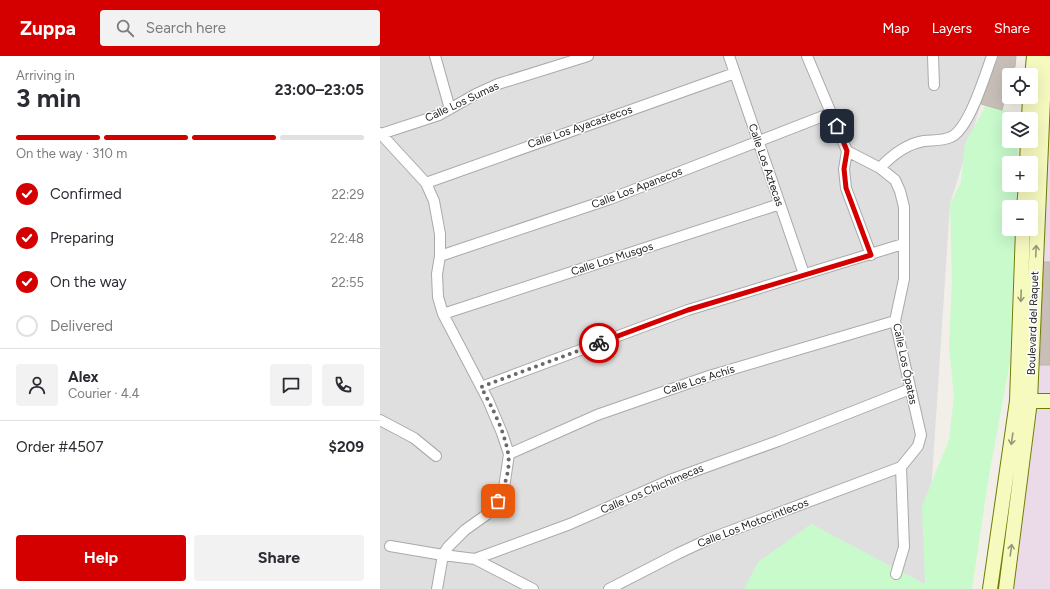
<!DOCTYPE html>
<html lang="en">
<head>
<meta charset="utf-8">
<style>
	body { margin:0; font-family:Figtree,sans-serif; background:#f2f2f3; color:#2b2b33; height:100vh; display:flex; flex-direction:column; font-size:15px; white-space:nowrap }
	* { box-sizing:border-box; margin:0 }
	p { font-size:13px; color:#7c7c81 }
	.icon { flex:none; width:22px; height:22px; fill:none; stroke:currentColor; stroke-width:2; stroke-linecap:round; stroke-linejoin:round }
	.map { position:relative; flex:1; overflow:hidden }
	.sheet { display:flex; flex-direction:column; background:#fff; width:380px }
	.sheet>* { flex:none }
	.tools { position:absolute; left:622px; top:12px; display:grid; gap:8px }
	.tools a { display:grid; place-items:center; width:36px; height:36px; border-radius:4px; background:#fff; box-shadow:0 4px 16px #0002; font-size:20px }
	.pin { position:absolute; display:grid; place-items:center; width:34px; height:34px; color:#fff; margin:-17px; border-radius:8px; box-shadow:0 2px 6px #0006 }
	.courier { position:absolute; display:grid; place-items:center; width:40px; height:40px; margin:-20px; border:3px solid #d40000; border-radius:50%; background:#fff; color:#222; box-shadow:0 1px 5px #0007 }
	.overview em { font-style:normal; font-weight:700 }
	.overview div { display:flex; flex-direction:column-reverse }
	.overview { display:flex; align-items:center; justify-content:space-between; height:68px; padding:0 16px }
	h1 { font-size:26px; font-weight:700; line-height:30px }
	.bar { display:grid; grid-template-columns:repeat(4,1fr); gap:6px 4px; align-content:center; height:48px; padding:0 16px }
	.bar i { height:5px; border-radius:3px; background:#e1e1e2 }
	.bar .active { background:#d40000 }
	.bar p { grid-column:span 4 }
	.line { display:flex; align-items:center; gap:10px; padding:0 16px; border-top:1px solid #e1e1e2 }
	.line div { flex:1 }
	.round { display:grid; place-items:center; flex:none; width:42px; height:42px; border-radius:4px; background:#f2f2f3 }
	ol { padding:0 16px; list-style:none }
	li { display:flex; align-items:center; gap:12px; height:44px }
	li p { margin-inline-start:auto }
	li .icon { padding:4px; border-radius:50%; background:#d40000; color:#fff; stroke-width:4 }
	li:last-child { color:#7c7c81 }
	li i { width:22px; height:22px; border:2px solid #e1e1e2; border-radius:50% }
	.primary-button { display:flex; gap:8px; margin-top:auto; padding:8px 16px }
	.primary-button a { flex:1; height:46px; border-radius:4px; background:#d40000; color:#fff; font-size:16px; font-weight:700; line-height:46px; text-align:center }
	.primary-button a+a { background:#f2f2f3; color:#2b2b33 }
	header { display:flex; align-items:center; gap:24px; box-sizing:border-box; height:56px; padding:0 20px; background:#d40000; color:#fff }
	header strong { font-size:19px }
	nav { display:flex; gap:22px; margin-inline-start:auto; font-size:14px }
	.search { width:280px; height:36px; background:#f2f2f3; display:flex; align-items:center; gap:10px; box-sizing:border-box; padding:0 14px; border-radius:4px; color:#7c7c81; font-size:15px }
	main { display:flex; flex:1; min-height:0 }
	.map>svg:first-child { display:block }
	.residential { fill:#e0dfdf }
	.industrial { fill:#ebdbe8 }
	.park { fill:#c8facc }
	.building { fill:#c7bfb8; stroke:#c4b6ab }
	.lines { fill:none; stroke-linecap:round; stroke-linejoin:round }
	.street-casing { stroke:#a9a9a9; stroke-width:12 }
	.secondary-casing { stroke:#707d05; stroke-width:16 }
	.street { stroke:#fff; stroke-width:10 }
	.secondary { stroke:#f7fabf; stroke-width:14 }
	.oneway { stroke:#979978 }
	.done { stroke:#6b6a68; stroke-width:4; stroke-dasharray:0 7.2 }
	.route { stroke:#d40000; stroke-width:5 }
	.labels { text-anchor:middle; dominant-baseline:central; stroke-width:3; stroke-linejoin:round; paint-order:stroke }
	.street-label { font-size:11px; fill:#222; stroke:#fff }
</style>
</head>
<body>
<header>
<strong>Zuppa</strong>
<div class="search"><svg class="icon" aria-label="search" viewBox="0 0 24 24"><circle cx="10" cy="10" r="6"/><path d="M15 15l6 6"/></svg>Search here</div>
<nav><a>Map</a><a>Layers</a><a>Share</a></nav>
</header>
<main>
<section class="sheet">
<div class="overview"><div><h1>3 min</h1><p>Arriving in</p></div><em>23:00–23:05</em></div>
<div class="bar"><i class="active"></i><i class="active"></i><i class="active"></i><i></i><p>On the way · 310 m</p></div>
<ol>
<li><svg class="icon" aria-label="check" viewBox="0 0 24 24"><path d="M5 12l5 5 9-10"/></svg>Confirmed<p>22:29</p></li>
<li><svg class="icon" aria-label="check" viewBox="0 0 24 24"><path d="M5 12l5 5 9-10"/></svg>Preparing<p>22:48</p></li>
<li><svg class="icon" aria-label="check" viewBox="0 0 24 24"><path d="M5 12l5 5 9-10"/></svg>On the way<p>22:55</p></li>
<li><i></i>Delivered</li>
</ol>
<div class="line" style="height:72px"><a class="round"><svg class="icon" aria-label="person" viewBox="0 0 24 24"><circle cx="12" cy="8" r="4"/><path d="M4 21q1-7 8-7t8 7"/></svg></a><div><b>Alex</b><p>Courier · 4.4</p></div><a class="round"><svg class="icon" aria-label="chat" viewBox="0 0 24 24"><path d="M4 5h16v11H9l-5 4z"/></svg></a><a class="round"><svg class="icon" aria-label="phone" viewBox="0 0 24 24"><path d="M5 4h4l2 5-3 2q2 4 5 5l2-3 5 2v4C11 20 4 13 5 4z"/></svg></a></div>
<div class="line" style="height:52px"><div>Order #4507</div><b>$209</b></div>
<div class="primary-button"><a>Help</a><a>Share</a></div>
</section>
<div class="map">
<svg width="670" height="533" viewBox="0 0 670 533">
	<rect width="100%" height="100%" fill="#f2efe9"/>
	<path class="residential" d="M 0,0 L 616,0 L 570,148 L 545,529 L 431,468 L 367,533 L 0,533 Z"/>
	<path class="industrial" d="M 670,49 L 670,533 L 622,533 Z"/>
	<path class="park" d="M 606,49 L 639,58 L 639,63 L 629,63 L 629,85 L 638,85 L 637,107 L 629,107 L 629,129 L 637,129 L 636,151 L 629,151 L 629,173 L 635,173 L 630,306 L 608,425 L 592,533 L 364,533 L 378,506 L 431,468 L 545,528 L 542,450 L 569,384 L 574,341 L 569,292 L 572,222 L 570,148 L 581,126 L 585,87 Z"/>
	<path class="building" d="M 619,0 L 636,0 L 635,11 L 629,12 L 629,35 L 627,35 L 622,54 L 601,48 Z
		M 664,206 L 670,206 L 670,309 L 660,309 Z"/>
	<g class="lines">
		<defs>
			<path id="street" d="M 55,0 L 70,53
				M 349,0 L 424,218
				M 427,0 L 467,95 L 464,113 L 466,132 L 491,199
				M 553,0 L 554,29
				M 0,77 L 46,127 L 54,145 L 60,178 L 60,200 L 57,218 L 58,241 L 63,258 L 108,344 L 122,377 L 129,398 L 124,432 L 118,445 L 106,459 L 85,474 L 68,491 L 63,499 L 57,533
				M 1,78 L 59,59 L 96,38 L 118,28 L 208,0
				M 467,95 L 500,112 L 515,124 L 520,135 L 524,151 L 524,223 L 515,265 L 541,379 L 538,390 L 521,411 L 524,491 L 516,518
				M 500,112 C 512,99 526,88 544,85 C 552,84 563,85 571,81 C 589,73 605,19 612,0
				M 46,127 L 355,17
				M 60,200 L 230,143 L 451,57
				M 63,258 L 400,148
				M 101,331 L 308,254 L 523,188
				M 0,364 L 34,382 L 56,400
				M 129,398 L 217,359 L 329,320 L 515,265
				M 10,490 L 63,499 L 95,503 L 190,468 L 290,424 L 398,385 L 530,333
				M 95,503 L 153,533
				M 229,533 L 297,498 L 329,483 L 521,411"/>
			<path id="secondary" d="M 651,32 L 654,0
				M 649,63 L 650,41
				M 647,107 L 648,85
				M 644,151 L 646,129
				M 641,345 L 670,345
				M 610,533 L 637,345 L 643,173
				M 626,533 L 650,345 L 663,43 L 667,0"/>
		</defs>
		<use href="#street" class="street-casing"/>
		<use href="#secondary" class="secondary-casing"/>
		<use href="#street" class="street"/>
		<use href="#secondary" class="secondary"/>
	</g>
	<defs><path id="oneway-shaft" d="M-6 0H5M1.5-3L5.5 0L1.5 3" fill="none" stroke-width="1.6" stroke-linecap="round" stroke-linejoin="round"/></defs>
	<g class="oneway">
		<use href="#oneway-shaft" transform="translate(656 195) rotate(-87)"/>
		<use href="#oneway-shaft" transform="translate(641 240) rotate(92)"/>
		<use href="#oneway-shaft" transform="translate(632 383) rotate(98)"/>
		<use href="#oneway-shaft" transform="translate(631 494) rotate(-82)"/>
	</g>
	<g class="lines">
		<path class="done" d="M 118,445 C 124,432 131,413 128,397 C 124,374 112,351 101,331 L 219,287"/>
		<path class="route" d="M 219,287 L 308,254 L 491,199 L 466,132 L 464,113 L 467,95 L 457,70"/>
	</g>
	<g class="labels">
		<g class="street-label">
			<text transform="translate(82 46) rotate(-25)">Calle Los Sumas</text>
			<text transform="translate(200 71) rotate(-19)">Calle Los Ayacastecos</text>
			<text transform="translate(386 109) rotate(71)">Calle Los Aztecas</text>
			<text transform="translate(257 132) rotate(-21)">Calle Los Apanecos</text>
			<text transform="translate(232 203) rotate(-18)">Calle Los Musgos</text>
			<text transform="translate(653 267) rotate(-88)">Boulevard del Raquet</text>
			<text transform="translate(525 308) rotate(78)">Calle Los Ópatas</text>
			<text transform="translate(319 324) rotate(-18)">Calle Los Achís</text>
			<text transform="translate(272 433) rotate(-23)">Calle Los Chichimecas</text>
			<text transform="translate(373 467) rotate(-21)">Calle Los Motocintlecos</text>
		</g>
	</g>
</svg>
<div class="tools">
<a><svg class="icon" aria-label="locate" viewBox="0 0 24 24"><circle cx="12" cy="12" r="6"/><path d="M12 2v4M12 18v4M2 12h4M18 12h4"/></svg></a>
<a><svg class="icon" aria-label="layers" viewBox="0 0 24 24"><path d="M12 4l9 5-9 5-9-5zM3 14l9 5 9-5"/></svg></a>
<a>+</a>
<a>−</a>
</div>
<div class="pin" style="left:118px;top:445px;background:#ea580c"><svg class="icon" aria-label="bag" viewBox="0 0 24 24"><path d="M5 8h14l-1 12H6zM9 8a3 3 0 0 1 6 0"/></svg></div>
<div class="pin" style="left:457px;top:70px;background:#1f2937"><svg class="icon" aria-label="home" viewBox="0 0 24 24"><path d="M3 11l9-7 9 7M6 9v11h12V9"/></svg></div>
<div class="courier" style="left:219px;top:287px"><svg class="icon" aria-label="bike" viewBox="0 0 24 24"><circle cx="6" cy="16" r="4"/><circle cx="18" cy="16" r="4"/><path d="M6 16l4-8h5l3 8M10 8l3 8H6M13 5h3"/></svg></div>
</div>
</main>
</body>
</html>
